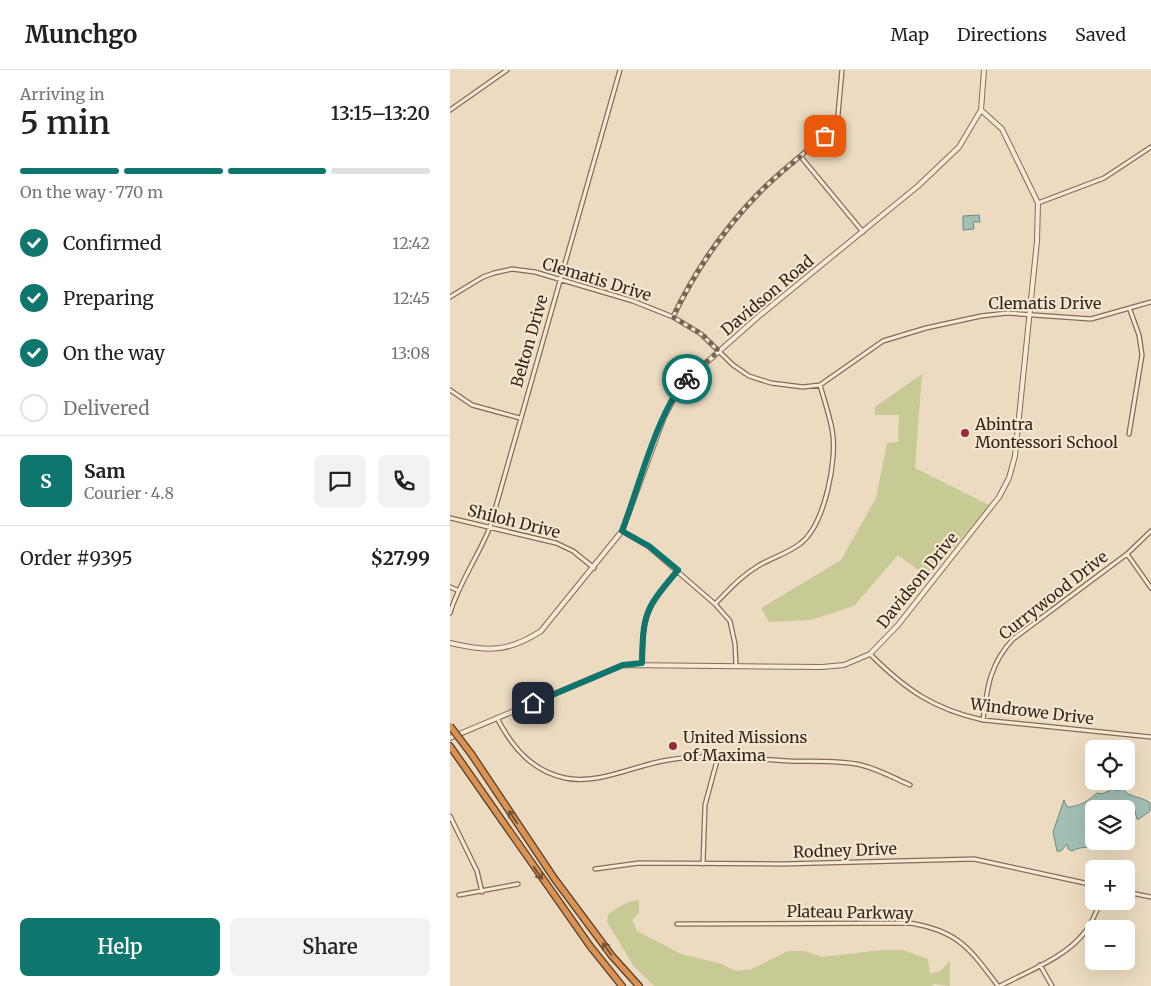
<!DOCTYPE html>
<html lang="en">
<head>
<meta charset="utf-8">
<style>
	body { margin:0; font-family:Merriweather,serif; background:#f2f2f2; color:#222; height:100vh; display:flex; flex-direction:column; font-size:19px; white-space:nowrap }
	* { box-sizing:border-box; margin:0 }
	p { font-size:16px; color:#767676 }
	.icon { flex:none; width:28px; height:28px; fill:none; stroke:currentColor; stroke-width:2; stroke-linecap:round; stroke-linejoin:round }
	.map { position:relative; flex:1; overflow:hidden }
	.panel { display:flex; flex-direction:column; background:#fff; width:450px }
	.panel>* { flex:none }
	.tools { position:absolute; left:635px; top:670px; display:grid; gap:10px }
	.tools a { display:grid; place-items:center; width:50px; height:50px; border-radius:8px; background:#fff; box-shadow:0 5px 20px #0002; font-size:25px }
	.pin { position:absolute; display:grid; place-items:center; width:42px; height:42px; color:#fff; margin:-21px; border-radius:10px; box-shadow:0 2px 8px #0006 }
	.courier { position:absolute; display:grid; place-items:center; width:50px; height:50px; margin:-25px; border:4px solid #0f766e; border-radius:50%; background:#fff; color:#222; box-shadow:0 1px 6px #0007 }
	.head em { font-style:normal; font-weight:600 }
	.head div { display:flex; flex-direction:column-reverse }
	.head { display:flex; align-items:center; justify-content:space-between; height:85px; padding:0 20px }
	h1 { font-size:32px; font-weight:600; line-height:38px }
	.bar { display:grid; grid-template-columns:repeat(4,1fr); gap:8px 5px; align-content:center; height:60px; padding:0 20px }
	.bar i { height:6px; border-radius:4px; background:#e0e0e0 }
	.bar .on { background:#0f766e }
	.bar p { grid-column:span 4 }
	.line { display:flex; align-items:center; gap:12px; padding:0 20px; border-top:1px solid #e0e0e0 }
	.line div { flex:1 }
	.round { display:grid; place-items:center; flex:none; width:52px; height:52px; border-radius:8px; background:#f2f2f2 }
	ol { padding:0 20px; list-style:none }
	li { display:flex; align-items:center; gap:15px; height:55px }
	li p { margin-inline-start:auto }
	li .icon { padding:5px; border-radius:50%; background:#0f766e; color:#fff; stroke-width:4 }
	li:last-child { color:#767676 }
	li i { width:28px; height:28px; border:2px solid #e0e0e0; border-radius:50% }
	.action { display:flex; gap:10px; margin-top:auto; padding:10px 20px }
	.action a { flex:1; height:58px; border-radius:8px; background:#0f766e; color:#fff; font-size:20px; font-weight:600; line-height:58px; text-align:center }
	.action a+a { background:#f2f2f2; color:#222 }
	header { display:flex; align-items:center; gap:30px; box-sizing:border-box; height:70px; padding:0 25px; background:#fff; border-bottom:1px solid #e0e0e0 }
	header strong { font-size:24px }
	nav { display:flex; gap:28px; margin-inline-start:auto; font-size:18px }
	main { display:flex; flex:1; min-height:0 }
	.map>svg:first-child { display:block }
	.green { fill:#c8ca95 }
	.water { fill:#a3beb4; stroke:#6b8c81 }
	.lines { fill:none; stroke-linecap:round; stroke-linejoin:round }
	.minor-casing { stroke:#856c59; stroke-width:5.5 }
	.tertiary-casing { stroke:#856c59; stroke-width:6 }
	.motorway-casing { stroke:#523b2d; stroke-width:8 }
	.minor { stroke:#f7e9d3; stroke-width:3 }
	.tertiary { stroke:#f7e9d3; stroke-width:4 }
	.motorway { stroke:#da9252; stroke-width:5.5 }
	.motorway-bridge-casing { stroke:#523b2d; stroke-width:8; stroke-linecap:butt }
	.motorway-bridge { stroke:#da9252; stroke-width:5.5 }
	.oneway { stroke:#775132 }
	.done { stroke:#756556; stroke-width:5; stroke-dasharray:0 9 }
	.route { stroke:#0f766e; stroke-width:6 }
	.poi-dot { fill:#922b35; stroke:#f4e6cf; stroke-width:2 }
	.labels { text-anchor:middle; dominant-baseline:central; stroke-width:4.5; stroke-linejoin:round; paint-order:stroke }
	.street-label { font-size:16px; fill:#35261d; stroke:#f4e6cf }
	.poi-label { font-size:16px; fill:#35261d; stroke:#f4e6cf; text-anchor:start }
</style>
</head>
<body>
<header>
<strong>Munchgo</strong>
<nav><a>Map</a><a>Directions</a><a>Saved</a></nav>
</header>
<main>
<section class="panel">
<div class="head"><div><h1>5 min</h1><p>Arriving in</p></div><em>13:15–13:20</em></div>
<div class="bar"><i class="on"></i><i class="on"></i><i class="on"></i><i></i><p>On the way · 770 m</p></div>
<ol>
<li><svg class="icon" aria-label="check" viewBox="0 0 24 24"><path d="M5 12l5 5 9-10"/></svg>Confirmed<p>12:42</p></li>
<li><svg class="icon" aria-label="check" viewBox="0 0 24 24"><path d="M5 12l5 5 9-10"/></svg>Preparing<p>12:45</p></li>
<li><svg class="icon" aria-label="check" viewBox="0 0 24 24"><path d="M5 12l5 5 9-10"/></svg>On the way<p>13:08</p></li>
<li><i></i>Delivered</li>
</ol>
<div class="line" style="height:90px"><b class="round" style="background:#0f766e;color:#fff">S</b><div><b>Sam</b><p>Courier · 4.8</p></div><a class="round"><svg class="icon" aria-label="chat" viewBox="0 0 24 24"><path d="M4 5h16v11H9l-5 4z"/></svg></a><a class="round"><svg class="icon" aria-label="phone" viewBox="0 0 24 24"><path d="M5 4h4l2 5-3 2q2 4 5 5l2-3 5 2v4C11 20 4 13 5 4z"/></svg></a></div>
<div class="line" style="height:65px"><div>Order #9395</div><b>$27.99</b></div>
<div class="action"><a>Help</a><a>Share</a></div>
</section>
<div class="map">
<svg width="701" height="916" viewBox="0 0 701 916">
	<rect width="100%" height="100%" fill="#ecdbc0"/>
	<path class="green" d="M 472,304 L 465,398 L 539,435 L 479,508 L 448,485 L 404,536 L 361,550 L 319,552 L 311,538 L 391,490 L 426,428 L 437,373 L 448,372 L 449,345 L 425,345 L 425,337 Z
		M 189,830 L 189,843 L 182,850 L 187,861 L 231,884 L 272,894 L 286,901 L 302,899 L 338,881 L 355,881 L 372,887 L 432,880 L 453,880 L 478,889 L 480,904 L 490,901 L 500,891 L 500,916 L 485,914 L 481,916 L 204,916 L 183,895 L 157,852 L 158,845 C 167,837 177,831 189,830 Z"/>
	<path class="water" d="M 529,145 L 530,152 L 523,152 L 524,159 L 513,160 L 513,146 Z
		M 663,719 L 667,721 L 673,719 C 679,728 692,726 700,733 L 700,741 L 689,749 L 687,749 L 684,738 L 681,739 L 676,747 L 676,739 L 644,739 L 644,771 L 651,771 C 643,780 631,775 622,781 L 618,779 L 617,774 L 611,781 L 607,781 L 603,762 L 614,730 L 617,737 C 628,737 639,731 647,723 L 652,724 Z"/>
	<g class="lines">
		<defs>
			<path id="minor" d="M 0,40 L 57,0
				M 351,87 L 413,162
				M 588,133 L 654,108 L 701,77
				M 0,227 L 33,207 L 44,203 L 62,199 L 85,202 L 183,231 L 223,247 L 251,264 L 283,295 L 299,306 L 321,313 L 353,317 L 370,315 L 433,271 L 476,258 L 531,246 L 557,243 L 641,249 L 701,232
				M 223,247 C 244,203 274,159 308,124 C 332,99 361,78 387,56 L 392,0
				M 0,320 L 22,335 L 70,348
				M 679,364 L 692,285 L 689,265 L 680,240
				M 0,448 L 106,473 L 123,481 L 144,498
				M 172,461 L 199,477 L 265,534 L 280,551 L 285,574 L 286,596
				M 677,484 L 701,518
				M 0,517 L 7,520
				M 265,534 C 279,520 291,506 308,496 C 321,488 339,483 351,473 C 375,454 388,388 382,359 C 379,344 374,329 370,315
				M 0,543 C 9,513 28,487 40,457 L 170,0
				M 420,584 C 455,619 483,639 533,650 L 701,667
				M 192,593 C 193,543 196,539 228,500
				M 47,648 C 62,677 82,701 115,708 C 149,715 185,695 218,690 C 258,683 300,689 339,691 C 363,692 388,690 411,695 C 428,699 444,708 460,715
				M 533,650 C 537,617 540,594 563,569 L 677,484 L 701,461
				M 0,746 L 27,801 L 32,822
				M 253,794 L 255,735 L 268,687
				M 145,799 L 189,793 L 332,794 L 524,789 L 644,815
				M 676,822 L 701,827
				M 9,825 L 68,814
				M 227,854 L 460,853 C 509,861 520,879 548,916
				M 590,895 L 602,916
				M 550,916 C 578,901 615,888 635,862 C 642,853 646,842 651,831"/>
			<path id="tertiary" d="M 0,573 C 37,582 59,582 91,561 L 172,461 L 214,347 L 231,315 L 309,246 L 468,116 L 509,77 L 531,40 L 534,0
				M 0,668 L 173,595 L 372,597 L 394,595 L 420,584 L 448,555 L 549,427 L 559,408 L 565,386 L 587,171 L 588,133 L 552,59 L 531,40"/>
			<path id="motorway" d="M 0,676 L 140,876 L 172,916
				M 22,685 L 104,808 L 162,886 L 189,916"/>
		</defs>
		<use href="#minor" class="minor-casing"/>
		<use href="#tertiary" class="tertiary-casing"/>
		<use href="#motorway" class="motorway-casing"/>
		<use href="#minor" class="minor"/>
		<use href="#tertiary" class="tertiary"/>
		<use href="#motorway" class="motorway"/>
		<defs>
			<path id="motorway-bridge" d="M 0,656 L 22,685"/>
		</defs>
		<use href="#motorway-bridge" class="motorway-bridge-casing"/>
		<use href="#motorway-bridge" class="motorway-bridge"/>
	</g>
	<defs><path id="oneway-shaft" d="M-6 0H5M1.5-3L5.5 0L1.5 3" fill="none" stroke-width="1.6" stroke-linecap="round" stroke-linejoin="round" transform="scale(1.25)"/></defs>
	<g class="oneway">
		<use href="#oneway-shaft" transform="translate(63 747) rotate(-124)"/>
		<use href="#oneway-shaft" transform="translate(88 803) rotate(55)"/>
		<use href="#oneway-shaft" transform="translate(157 879) rotate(-127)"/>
	</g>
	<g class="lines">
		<path class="done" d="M 237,309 L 269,281 L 252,264 L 223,247 C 244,203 274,159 308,124 C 328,103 353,86 375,66"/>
		<path class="route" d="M 83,633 L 173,595 L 192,593 C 193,542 195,539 228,500 L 199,476 L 172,461 C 188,420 208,339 237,309"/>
	</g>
	<g class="poi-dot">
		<circle cx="515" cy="363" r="5"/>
		<circle cx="223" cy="676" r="5"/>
	</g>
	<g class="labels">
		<g class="street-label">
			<text transform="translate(147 209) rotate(17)">Clematis Drive</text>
			<text transform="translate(317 225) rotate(-40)">Davidson Road</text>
			<text x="595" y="233">Clematis Drive</text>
			<text transform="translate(79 271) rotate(-74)">Belton Drive</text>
			<text transform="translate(64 451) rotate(14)">Shiloh Drive</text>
			<text transform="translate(467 510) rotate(-51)">Davidson Drive</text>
			<text transform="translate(603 525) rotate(-38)">Currywood Drive</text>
			<text transform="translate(582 641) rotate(7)">Windrowe Drive</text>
			<text transform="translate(395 780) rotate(-2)">Rodney Drive</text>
			<text transform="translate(400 842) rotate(1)">Plateau Parkway</text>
		</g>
		<g class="poi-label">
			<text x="525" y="354">Abintra<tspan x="525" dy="18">Montessori School</tspan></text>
			<text x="233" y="667">United Missions<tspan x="233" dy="18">of Maxima</tspan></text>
		</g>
	</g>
</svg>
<div class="tools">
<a><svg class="icon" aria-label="locate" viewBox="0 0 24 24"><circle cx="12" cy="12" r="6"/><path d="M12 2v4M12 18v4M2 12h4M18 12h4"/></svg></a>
<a><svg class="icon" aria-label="layers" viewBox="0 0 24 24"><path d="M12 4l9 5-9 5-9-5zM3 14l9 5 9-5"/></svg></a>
<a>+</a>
<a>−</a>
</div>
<div class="pin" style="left:375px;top:66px;background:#ea580c"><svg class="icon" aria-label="bag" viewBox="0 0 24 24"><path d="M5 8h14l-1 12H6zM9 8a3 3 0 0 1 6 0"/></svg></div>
<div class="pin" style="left:83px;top:633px;background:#1f2937"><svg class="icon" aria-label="home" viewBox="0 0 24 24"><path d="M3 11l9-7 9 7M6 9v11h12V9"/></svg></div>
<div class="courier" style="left:237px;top:309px"><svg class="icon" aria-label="bike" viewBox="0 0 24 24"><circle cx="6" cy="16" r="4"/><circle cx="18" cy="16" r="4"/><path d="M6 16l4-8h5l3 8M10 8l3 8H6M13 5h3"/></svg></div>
</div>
</main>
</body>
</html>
